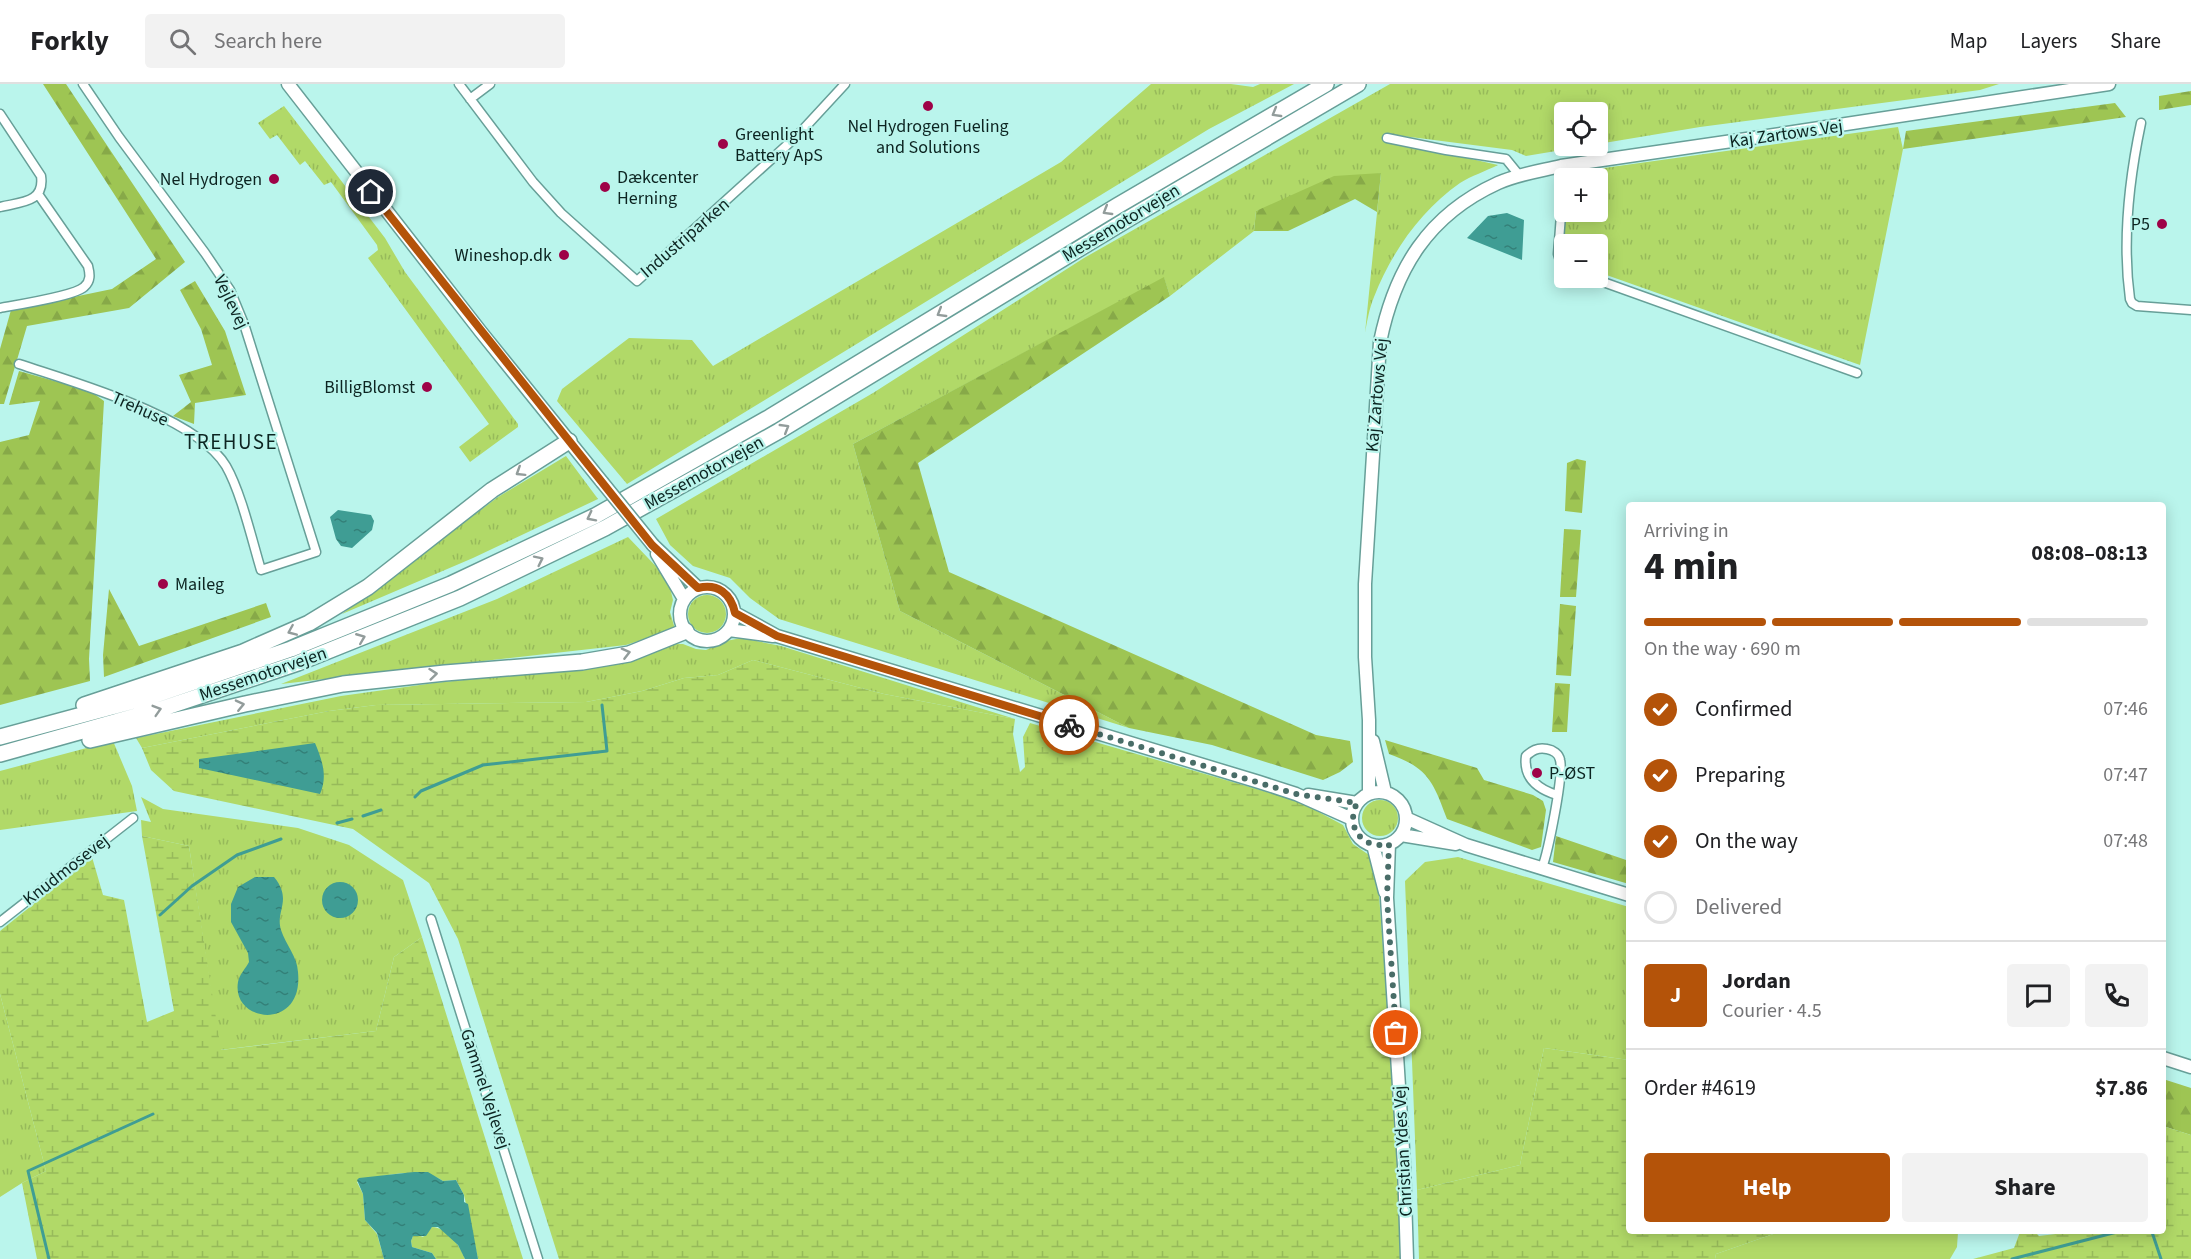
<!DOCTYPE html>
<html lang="en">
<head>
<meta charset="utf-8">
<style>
	body { margin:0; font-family:"Source Sans 3",sans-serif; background:#f2f2f2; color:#202124; height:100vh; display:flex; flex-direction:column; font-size:22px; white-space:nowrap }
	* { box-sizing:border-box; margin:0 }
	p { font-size:20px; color:#757577 }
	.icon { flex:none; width:33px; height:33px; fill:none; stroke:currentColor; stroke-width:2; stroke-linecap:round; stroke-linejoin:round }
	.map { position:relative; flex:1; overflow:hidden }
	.drawer { position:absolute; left:1626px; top:418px; width:540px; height:732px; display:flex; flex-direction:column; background:#fff; border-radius:6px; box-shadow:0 3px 15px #0003 }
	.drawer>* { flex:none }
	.buttons { position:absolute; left:1554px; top:18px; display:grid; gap:12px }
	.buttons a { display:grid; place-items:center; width:54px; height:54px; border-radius:6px; background:#fff; box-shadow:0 3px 15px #0003; font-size:30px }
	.pin { position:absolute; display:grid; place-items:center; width:51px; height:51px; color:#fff; margin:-26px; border:3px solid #fff; border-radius:50%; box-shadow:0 2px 6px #0007 }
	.courier { position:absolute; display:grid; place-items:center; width:60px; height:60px; margin:-30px; border:4px solid #b45309; border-radius:50%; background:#fff; color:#222; box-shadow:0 2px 8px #0007 }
	.headline em { font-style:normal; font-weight:700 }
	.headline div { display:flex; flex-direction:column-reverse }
	.headline { display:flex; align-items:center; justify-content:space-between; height:102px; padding:0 18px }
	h1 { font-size:39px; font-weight:700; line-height:45px }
	.bar { display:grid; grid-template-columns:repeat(4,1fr); gap:9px 6px; align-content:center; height:72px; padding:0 18px }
	.bar i { height:8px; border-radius:4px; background:#e0e0e0 }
	.bar .active { background:#b45309 }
	.bar p { grid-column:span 4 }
	.line { display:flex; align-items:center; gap:15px; padding:0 18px; border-top:2px solid #e0e0e0 }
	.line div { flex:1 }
	.round { display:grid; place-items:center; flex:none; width:63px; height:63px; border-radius:6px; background:#f2f2f2 }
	ol { padding:0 18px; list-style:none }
	li { display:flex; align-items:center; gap:18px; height:66px }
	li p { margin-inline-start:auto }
	li .icon { padding:6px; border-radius:50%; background:#b45309; color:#fff; stroke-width:4 }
	li:last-child { color:#757577 }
	li i { width:33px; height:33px; border:3px solid #e0e0e0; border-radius:50% }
	.action { display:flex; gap:12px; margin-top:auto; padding:12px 18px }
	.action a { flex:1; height:69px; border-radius:6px; background:#b45309; color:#fff; font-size:24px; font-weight:700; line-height:69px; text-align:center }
	.action a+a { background:#f2f2f2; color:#202124 }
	header { display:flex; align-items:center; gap:36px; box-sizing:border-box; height:84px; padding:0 30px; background:#fff; border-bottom:2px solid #e0e0e0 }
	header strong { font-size:28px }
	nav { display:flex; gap:33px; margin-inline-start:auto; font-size:21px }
	.search { width:420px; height:54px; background:#f2f2f2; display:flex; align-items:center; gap:15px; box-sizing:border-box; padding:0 21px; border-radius:6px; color:#757577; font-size:22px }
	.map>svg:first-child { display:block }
	.grass { fill:url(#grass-tufts) }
	.forest { fill:url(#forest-firs) }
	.wetland { fill:url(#wetland-marsh) }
	.park { fill:#b1d968 }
	.water { fill:url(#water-ripples) }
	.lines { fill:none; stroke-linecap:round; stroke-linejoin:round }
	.stream { stroke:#3f9d94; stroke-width:3 }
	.street-casing { stroke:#679f98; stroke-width:11 }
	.secondary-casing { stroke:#679f98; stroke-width:15 }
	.highway-casing { stroke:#679f98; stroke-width:18 }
	.street { stroke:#fff; stroke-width:8 }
	.secondary { stroke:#fff; stroke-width:12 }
	.highway { stroke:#fff; stroke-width:15 }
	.secondary-bridge-casing { stroke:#679f98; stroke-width:15; stroke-linecap:butt }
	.secondary-bridge { stroke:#fff; stroke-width:12 }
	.oneway { stroke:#929c9b }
	.done { stroke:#496d68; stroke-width:6; stroke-dasharray:0 10.8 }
	.route { stroke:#b45309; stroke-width:8 }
	.poi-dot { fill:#9e0247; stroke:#baf5ec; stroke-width:2 }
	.labels { text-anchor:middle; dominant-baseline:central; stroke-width:4.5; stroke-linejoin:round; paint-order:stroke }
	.poi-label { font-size:18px; fill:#0c2421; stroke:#baf5ec; text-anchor:start }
	.street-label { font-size:18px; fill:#0c2421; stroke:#baf5ec }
	.quarter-label { font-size:21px; letter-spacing:1.5px; fill:#0c2421; stroke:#baf5ec }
</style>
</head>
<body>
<header>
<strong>Forkly</strong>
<div class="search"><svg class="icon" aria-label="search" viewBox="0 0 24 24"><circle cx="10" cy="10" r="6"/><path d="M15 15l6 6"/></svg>Search here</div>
<nav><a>Map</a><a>Layers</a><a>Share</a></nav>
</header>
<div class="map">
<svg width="2191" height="1175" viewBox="0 0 2191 1175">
	<defs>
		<pattern id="grass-tufts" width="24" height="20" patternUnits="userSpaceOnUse" patternTransform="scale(1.5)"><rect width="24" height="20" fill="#b1d968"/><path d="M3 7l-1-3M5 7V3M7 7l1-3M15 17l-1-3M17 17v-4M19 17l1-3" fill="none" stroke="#97ba5a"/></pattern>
		<pattern id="forest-firs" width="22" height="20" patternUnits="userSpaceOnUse" patternTransform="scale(1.5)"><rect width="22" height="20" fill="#9ec553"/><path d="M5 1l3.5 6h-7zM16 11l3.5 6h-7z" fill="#87a948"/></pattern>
		<pattern id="wetland-marsh" width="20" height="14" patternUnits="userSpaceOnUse" patternTransform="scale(1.5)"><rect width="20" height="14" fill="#b1d968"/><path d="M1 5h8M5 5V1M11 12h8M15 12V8" fill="none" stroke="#97ba5a"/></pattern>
		<pattern id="water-ripples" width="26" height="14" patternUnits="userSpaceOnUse" patternTransform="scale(1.5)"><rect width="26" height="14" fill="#3f9d94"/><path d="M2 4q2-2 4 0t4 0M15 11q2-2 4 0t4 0" fill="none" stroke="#338078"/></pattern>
	</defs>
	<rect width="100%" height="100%" fill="#baf5ec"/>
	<path class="grass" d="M 1151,0 L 1231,0 L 1253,3 L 1260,0 L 1294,0 L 1209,45 L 627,400 L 557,317 L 562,305 L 629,254 L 692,256 L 713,282 L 1061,78 Z
		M 1390,0 L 1999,0 L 1980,6 L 1700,43 L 1598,60 L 1598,28 L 1564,28 L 1564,62 L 1586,62 L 1526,72 L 1512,66 L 1387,50 L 1383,55 L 1498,81 C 1486,87 1471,92 1460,99 C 1421,126 1391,169 1374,213 C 1369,225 1367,238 1365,249 L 1381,89 L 1256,127 L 1254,147 L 1170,212 L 1164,194 L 853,360 L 900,527 L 1129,644 L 779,535 L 750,514 L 730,494 L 693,482 L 670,461 L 656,435 L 873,309 L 1084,174 Z
		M 284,22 L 385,154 L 405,188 L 518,340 L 518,343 L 470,378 L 459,363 L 489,340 L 368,174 L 378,166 L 377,161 L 331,98 L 324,101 L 305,77 L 300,81 L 277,51 L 270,55 L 258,39 Z
		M 1898,43 L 1903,65 L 1860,281 L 1598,188 L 1598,160 L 1564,160 L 1564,175 L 1565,128 L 1598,128 L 1598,94 L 1567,94 L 1568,89 Z
		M 566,372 L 598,415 L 473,474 L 342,530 L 498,413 Z
		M 628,453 L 668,495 L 673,516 L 670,528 L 675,545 L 626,561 L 281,600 L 497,515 Z
		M688 530a19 19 0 1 1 38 0a19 19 0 1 1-38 0Z
		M 741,554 L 781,562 L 1015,635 L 884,610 L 753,576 L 718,591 L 684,594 L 642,607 L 586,618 L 376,621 L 329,627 L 142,664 L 136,654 L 341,612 L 434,599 L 583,584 L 674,560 L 683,560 L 696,565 L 706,566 L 726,557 Z
		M 113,657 L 132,702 L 137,727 L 0,746 L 0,687 Z
		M 141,713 L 163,725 L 298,744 L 349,761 L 403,796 L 422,853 L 394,873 L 376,947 L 220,966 L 189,762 L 142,752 L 141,736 L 151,738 Z
		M1362 734a18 18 0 1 1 36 0a18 18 0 1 1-36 0Z
		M 1458,773 L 1629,823 L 1629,976 L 1544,964 L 1520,1081 L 1417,1106 L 1405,797 L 1425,778 Z
		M 0,910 L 46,1087 L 22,1099 L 0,1113 Z"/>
	<path class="forest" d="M 43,0 L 66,0 L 185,178 L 129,224 L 27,242 L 4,320 L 0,320 L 0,265 L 11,226 L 112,205 L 156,175 Z
		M 2191,7 L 2191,21 L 2159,26 L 2159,12 Z
		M 2115,19 L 2126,33 L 1903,65 L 1906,47 Z
		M 1381,89 L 1377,128 L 1355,115 L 1288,147 L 1254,147 L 1256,127 L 1334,92 Z
		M 1164,193 L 1170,212 L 918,379 L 949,488 L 1316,651 L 1350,657 L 1353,678 L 1340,688 L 1323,696 L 1212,661 L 1129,644 L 900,527 L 853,360 Z
		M 195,197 L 225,247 L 246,311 L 195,319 L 194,340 L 173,332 L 191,318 L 179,291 L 212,281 L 201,245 L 180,206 Z
		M 19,287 L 90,307 L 104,317 L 89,575 L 90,597 L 0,621 L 0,358 L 29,351 L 40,317 L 9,321 Z
		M 1577,375 L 1586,377 L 1582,429 L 1565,427 L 1567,379 Z
		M 1564,445 L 1581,446 L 1576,513 L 1560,513 Z
		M 109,505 L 139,562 L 266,519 L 271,533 L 104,593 L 103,571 Z
		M 1560,520 L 1576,522 L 1571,592 L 1556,591 Z
		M 1555,599 L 1570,600 L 1567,648 L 1552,648 Z
		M 1385,656 L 1477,684 L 1484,696 L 1533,711 L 1543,717 L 1546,726 L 1541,763 L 1532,766 L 1447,735 C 1433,698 1429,684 1389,670 Z
		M 1556,752 L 1629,777 L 1629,800 L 1553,778 Z
		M 2163,995 L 2191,1004 L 2191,1051 L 2163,1042 Z"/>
	<path class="wetland" d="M 753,576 L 884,610 L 1015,635 L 1013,650 L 1020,688 L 1025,683 L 1023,653 L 1030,639 L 1298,717 L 1343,741 L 1353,760 L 1369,771 L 1379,811 L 1398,1058 L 1400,1175 L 559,1175 L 458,855 L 429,799 L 353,745 L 174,707 L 151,686 L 142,664 L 329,627 L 376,621 L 586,618 L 642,607 L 684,594 L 718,591 Z
		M 142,752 L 189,762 L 221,966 L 376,947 L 394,873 L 422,853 L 523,1175 L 478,1175 L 464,1111 L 456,1096 L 443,1097 C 422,1081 380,1092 357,1098 L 363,1110 L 365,1136 L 377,1150 L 384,1175 L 37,1175 L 22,1099 L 46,1087 L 0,910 L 0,847 L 92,773 L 103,811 L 124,816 L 147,938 L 174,927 Z
		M 1544,964 L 1629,976 L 1629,1148 L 1779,1148 L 1716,1170 L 1715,1175 L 1419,1175 L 1417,1106 L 1520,1081 Z
		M 2163,1042 L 2191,1051 L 2191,1175 L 1973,1175 L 2014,1164 L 2020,1148 L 2035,1148 L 2039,1152 L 2072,1148 L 2163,1148 Z
		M 432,1143 C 447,1143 461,1163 465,1175 L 436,1175 L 432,1169 L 412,1163 L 411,1157 L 413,1152 L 418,1151 L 423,1153 Z"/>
	<path class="park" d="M 1779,1148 L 1958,1148 L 1957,1163 L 1950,1175 L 1715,1175 L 1716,1170 Z"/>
	<path class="water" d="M 1507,129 L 1524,136 L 1522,176 L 1467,154 L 1488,132 Z
		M 338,426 L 371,431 L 374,437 L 372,446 L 352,464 L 341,462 L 336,455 L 330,433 Z
		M 315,659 C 322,676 328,692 320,710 L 199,684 L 199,675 Z
		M 255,793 L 274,793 C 293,816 275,827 281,846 C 286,861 297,872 298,888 C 304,948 231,939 238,898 C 239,891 246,884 249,878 L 248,869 L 231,838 L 231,820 L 238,803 Z
		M322 816a18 18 0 1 1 36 0a18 18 0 1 1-36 0Z
		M 414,1088 L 428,1088 L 443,1097 L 456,1096 L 464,1111 L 464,1118 L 468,1120 L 478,1175 L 465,1175 L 458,1161 L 438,1143 L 432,1143 L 426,1152 L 413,1152 L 411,1157 L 412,1163 L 432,1169 L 436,1175 L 384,1175 L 377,1149 L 365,1136 L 363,1110 L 357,1096 L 359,1094 Z"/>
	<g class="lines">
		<path class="stream" d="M 415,713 L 421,707 L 483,681 L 607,667 L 602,621
			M 363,732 L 381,726
			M 337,739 L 352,735
			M 160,831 L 192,802 L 237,771 L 281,755
			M 2152,1148 L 2161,1175
			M 49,1175 L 28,1087 L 153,1030
			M 2012,1175 L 2117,1148"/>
		<defs>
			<path id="street" d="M 459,0 L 533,98 L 561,129 L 637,197 L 797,52 L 845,0
				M 470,15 L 490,0
				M 0,30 L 41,92 C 45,119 20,118 0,123
				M 2141,39 C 2129,96 2122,157 2130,215 L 2132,219 L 2137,222 L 2191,226
				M 1387,54 L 1446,66 L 1506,75 L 1519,91
				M 1561,82 L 1563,105 L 1558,170 L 1561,180 L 1564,182
				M 1592,194 L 1857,289
				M 0,224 C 16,221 74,212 84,203 C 91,197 90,190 88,182 L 38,110
				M 19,280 C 72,298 196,332 226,382 C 241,408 252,456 261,486 L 316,468 L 244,240 L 230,206 L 205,169 L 119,53 L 83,0
				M 1542,784 C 1548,768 1564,691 1560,676 C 1559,670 1553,666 1547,665 C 1537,663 1532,667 1526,672 C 1523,694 1538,705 1557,711
				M 431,835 L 538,1175
				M 0,838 L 133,734"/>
			<path id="secondary" d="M 288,0 L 481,248 L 602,398
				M 653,461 L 698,504
				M 657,470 L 684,515
				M680 530a27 27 0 1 1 54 0a27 27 0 1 1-54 0Z
				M 735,529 L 777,552 L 1259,698 L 1296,710 L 1352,735
				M 729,546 L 773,552
				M 1373,657 L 1385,708
				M1352 735a27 27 0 1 1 54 0a27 27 0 1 1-54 0Z
				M 1369,710 L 1369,636 L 1365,573 L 1365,500 L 1380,258 C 1395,185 1428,131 1498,99 C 1518,90 1540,87 1561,82 C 1744,56 1926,28 2109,0
				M 1308,711 L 1357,719
				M 1406,734 L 1466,761 L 1629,811
				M 1401,751 L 1456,760
				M 1389,760 L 1387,814 L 1404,1081 L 1407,1175
				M 1373,761 L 1385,808
				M 2163,974 L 2191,983"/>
			<path id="highway" d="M 84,621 L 243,568 L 309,539 L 368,503 L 492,406 L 569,357
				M 0,653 L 156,611 L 291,565 L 451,500 L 595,432 L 770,333 L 1117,122 L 1326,0
				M 90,656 L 245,620 L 343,600 L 445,589 L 582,578 L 629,570 L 686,547
				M 0,670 L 161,625 L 298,579 L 460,514 L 605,444 L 779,347 L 1128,135 L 1358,0"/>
		</defs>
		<use href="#street" class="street-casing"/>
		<use href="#secondary" class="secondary-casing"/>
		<use href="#highway" class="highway-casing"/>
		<use href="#street" class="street"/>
		<use href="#secondary" class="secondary"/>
		<use href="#highway" class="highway"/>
		<defs>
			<path id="secondary-bridge" d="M 602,398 L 653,461"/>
		</defs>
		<use href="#secondary-bridge" class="secondary-bridge-casing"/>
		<use href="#secondary-bridge" class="secondary-bridge"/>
	</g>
	<defs><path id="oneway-chevron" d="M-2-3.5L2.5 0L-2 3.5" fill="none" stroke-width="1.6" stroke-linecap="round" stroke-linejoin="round" transform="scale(1.5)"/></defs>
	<g class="oneway">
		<use href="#oneway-chevron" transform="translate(1276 29) rotate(150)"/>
		<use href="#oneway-chevron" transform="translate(1107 127) rotate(149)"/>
		<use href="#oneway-chevron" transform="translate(941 229) rotate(149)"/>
		<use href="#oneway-chevron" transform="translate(785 344) rotate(-31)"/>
		<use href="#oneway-chevron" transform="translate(520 388) rotate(148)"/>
		<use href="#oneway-chevron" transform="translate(591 433) rotate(153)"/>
		<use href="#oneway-chevron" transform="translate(539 476) rotate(-26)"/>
		<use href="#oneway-chevron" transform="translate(292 547) rotate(157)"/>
		<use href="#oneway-chevron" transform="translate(361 554) rotate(-22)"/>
		<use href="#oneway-chevron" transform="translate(626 569) rotate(-14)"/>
		<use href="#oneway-chevron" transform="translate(433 590) rotate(-6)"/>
		<use href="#oneway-chevron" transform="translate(240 621) rotate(-13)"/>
		<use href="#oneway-chevron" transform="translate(157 626) rotate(-17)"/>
	</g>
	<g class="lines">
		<path class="done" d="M 1069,641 L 1296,710 L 1357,719 C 1345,743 1362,766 1389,760 L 1387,814 L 1396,949"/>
		<path class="route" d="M 371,108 L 652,461 L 698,504 C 718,499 731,510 735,529 L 777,552 L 1069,641"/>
	</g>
	<g class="poi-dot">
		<circle cx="928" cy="22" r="6"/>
		<circle cx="723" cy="60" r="6"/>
		<circle cx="274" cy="95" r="6"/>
		<circle cx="605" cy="103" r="6"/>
		<circle cx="2162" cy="140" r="6"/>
		<circle cx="564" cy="171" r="6"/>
		<circle cx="427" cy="303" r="6"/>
		<circle cx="163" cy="500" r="6"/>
		<circle cx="1537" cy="689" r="6"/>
	</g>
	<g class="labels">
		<g class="poi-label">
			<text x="928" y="42" text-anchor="middle">Nel Hydrogen Fueling<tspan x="928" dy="21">and Solutions</tspan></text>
			<text x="735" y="50">Greenlight<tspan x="735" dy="21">Battery ApS</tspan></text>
			<text x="617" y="93">Dækcenter<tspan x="617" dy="21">Herning</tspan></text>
			<text x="262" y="95" text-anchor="end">Nel Hydrogen</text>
			<text x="2150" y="140" text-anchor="end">P5</text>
			<text x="552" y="171" text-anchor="end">Wineshop.dk</text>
			<text x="415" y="303" text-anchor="end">BilligBlomst</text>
			<text x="175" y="500">Maileg</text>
			<text x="1549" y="689">P-ØST</text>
		</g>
		<g class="street-label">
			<text transform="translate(1786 50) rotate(-8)">Kaj Zartows Vej</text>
			<text transform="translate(1121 139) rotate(-31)">Messemotorvejen</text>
			<text transform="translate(685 154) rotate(-41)">Industriparken</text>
			<text transform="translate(231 218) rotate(64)">Vejlevej</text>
			<text transform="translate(1377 311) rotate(-85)">Kaj Zartows Vej</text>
			<text transform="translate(140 325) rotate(24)">Trehuse</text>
			<text transform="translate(704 389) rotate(-29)">Messemotorvejen</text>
			<text transform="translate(263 590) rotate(-19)">Messemotorvejen</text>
			<text transform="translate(66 786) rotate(-38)">Knudmosevej</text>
			<text transform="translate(485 1005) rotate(72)">Gammel Vejlevej</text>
			<text transform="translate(1403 1067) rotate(-93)">Christian Ydes Vej</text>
		</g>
		<g class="quarter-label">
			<text x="231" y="358">TREHUSE</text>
		</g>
	</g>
</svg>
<div class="buttons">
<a><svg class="icon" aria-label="locate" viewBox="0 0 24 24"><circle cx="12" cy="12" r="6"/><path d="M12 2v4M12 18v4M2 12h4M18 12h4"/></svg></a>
<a>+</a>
<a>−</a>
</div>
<div class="pin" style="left:1396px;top:949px;background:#ea580c"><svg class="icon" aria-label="bag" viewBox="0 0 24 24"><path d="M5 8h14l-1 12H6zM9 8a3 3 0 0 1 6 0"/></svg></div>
<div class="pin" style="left:371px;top:108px;background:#1f2937"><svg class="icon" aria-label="home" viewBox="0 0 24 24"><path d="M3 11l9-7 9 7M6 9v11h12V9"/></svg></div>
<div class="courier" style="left:1069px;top:641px"><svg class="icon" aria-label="bike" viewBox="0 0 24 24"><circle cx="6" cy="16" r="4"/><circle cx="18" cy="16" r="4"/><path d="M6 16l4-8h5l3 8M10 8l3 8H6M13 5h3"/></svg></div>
<section class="drawer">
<div class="headline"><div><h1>4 min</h1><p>Arriving in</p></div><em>08:08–08:13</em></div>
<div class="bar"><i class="active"></i><i class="active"></i><i class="active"></i><i></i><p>On the way · 690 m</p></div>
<ol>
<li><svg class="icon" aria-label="check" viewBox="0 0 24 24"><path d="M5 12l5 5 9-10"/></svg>Confirmed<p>07:46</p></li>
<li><svg class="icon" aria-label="check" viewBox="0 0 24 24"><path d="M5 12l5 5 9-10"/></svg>Preparing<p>07:47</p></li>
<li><svg class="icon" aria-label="check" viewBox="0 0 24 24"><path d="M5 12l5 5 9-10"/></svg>On the way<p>07:48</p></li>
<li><i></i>Delivered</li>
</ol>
<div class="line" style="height:108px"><b class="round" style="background:#b45309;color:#fff">J</b><div><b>Jordan</b><p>Courier · 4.5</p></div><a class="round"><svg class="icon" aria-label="chat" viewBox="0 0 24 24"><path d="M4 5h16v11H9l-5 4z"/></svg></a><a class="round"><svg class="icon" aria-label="phone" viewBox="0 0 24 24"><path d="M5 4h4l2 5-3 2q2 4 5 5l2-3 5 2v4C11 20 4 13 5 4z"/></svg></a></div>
<div class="line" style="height:78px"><div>Order #4619</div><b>$7.86</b></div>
<div class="action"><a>Help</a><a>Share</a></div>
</section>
</div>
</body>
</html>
